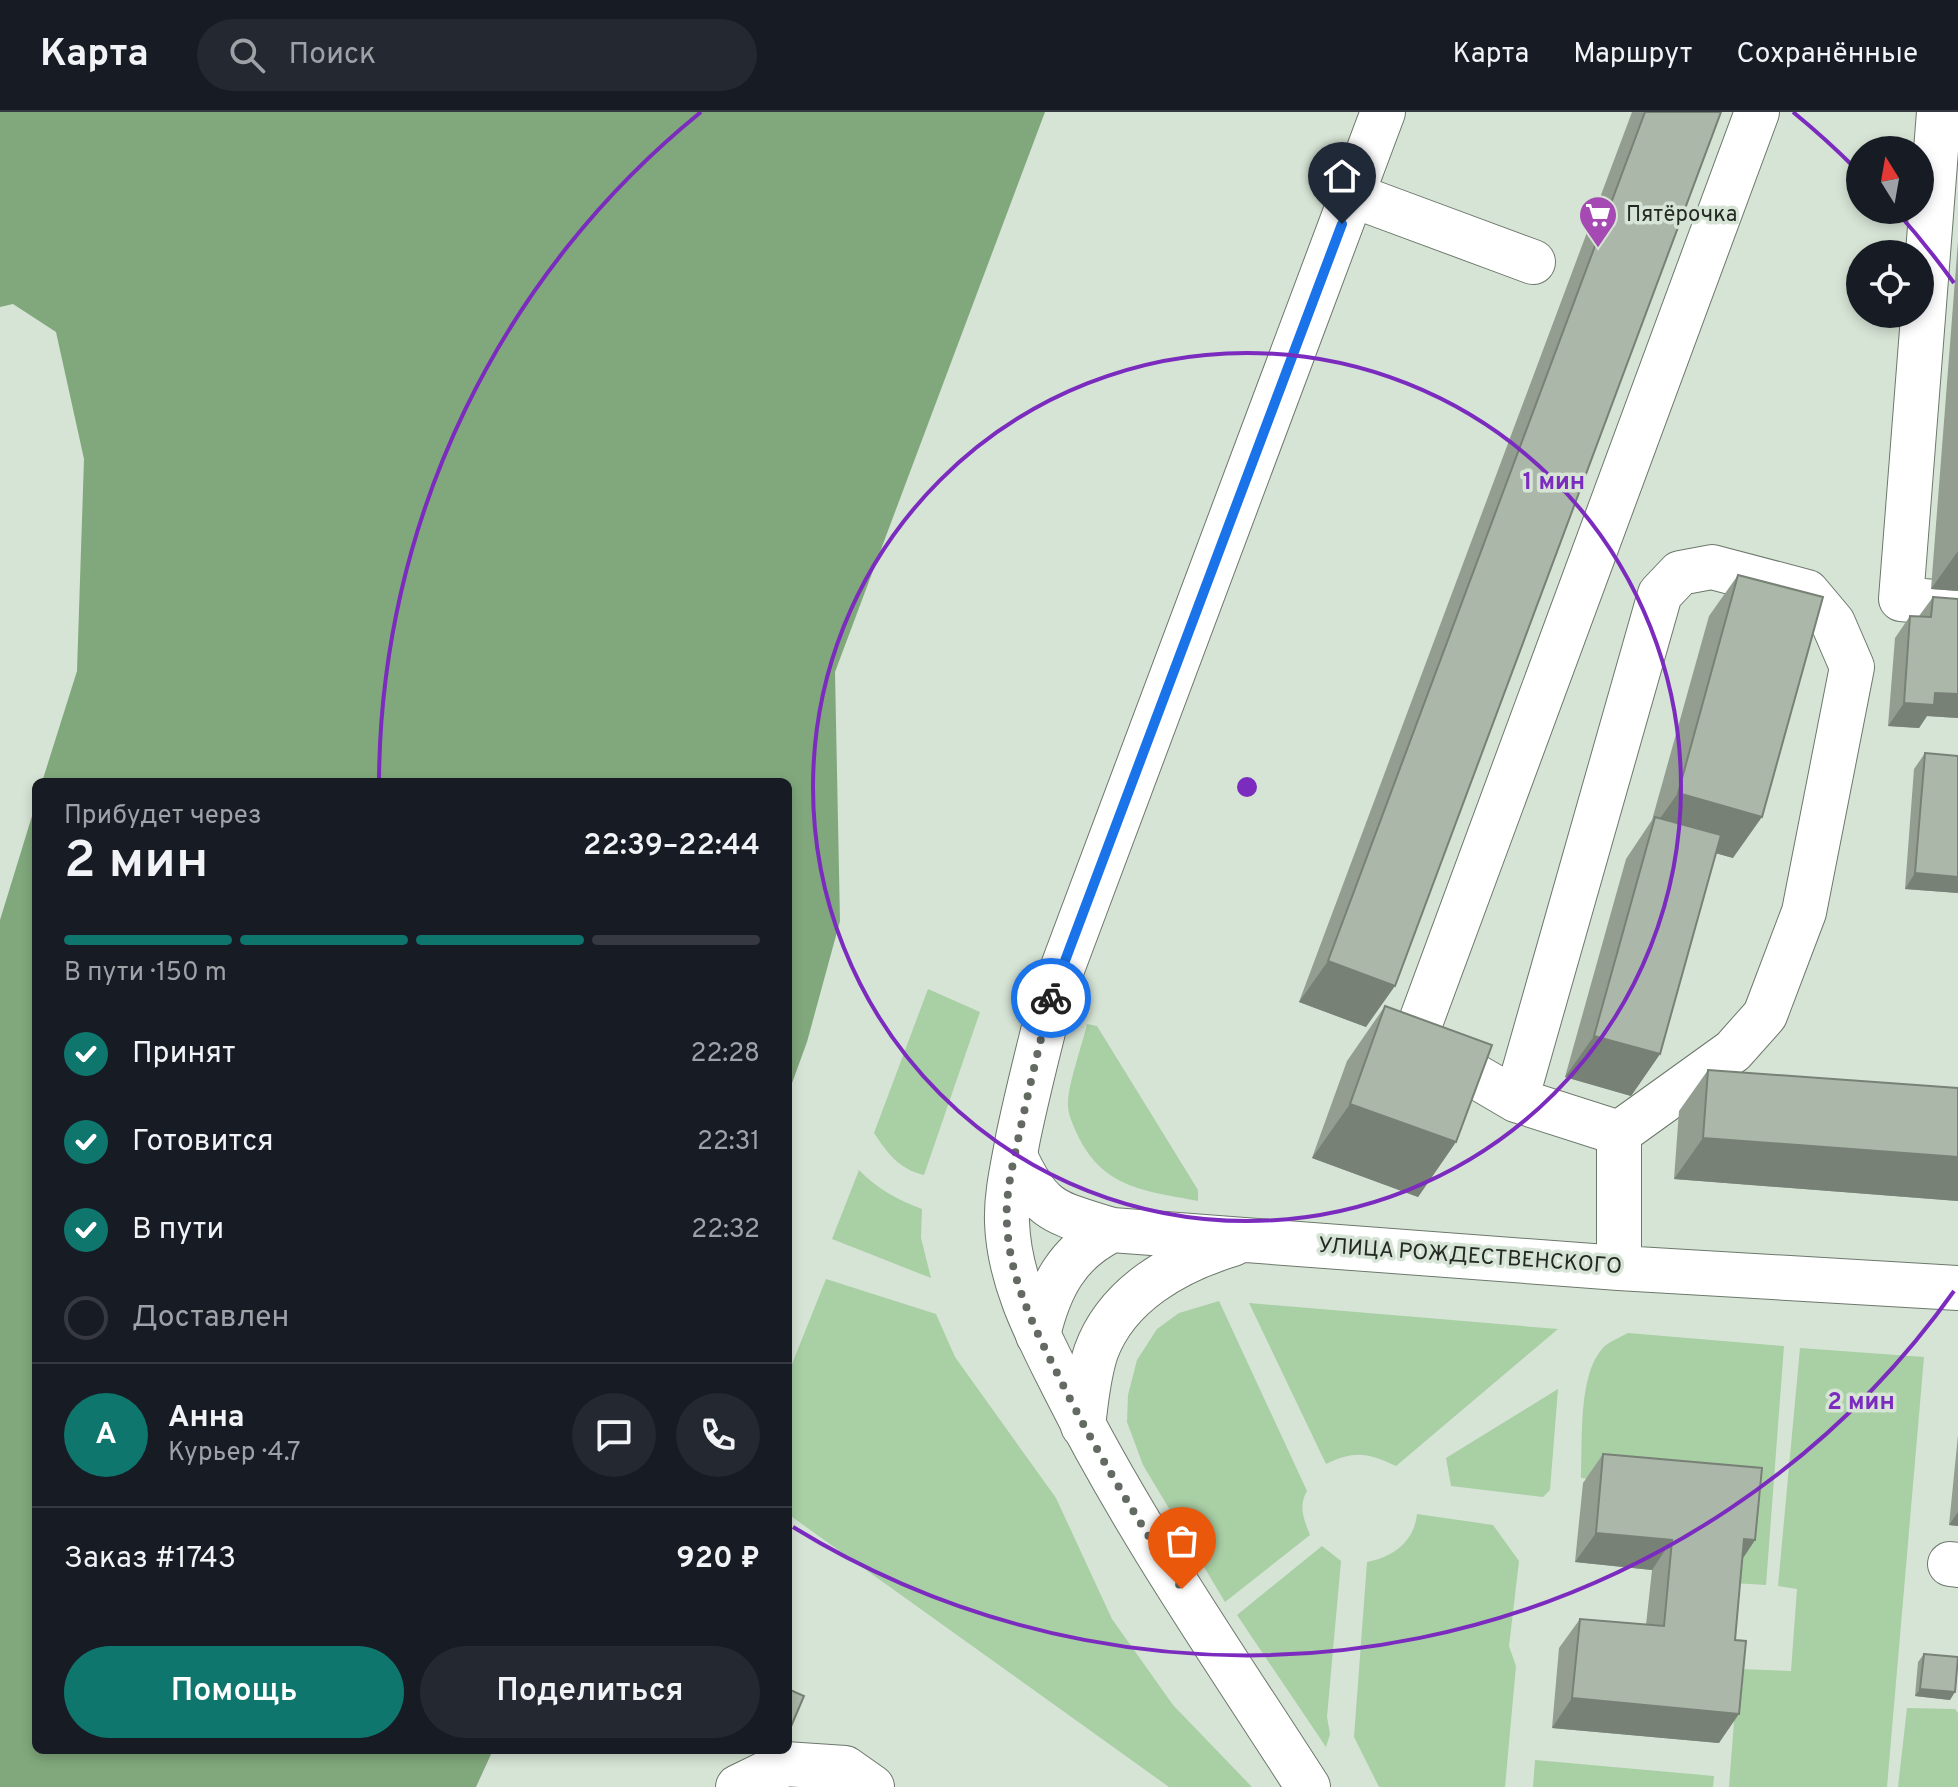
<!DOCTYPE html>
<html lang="ru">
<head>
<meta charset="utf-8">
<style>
	body { margin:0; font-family:Overpass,sans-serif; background:#242831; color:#f1f3f6; height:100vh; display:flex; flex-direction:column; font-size:30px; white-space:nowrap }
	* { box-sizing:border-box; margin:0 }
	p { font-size:26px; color:#9ea1a6 }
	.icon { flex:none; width:44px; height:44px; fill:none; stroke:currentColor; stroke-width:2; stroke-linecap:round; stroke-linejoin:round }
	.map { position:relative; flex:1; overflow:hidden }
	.drawer { position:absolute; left:32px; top:666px; width:760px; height:976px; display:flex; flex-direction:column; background:#171b24; border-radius:12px; box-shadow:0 4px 12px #0003 }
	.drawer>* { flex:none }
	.needle { width:52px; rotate:349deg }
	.buttons { position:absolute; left:1846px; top:24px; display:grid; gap:16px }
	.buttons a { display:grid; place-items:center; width:88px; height:88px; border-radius:50%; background:#171b24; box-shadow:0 4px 12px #0003; font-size:40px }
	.pin { position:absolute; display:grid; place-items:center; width:68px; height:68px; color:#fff; margin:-82px -34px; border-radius:50% 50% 50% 0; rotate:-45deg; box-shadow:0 0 8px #0007 }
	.pin .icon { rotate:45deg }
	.courier { position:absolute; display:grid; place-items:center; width:80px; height:80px; margin:-40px; border:6px solid #1a73e8; border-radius:50%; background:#fff; color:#222; box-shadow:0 2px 10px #0007 }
	.summary em { font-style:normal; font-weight:600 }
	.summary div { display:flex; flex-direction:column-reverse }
	.summary { display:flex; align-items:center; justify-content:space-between; height:136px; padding:0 32px }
	h1 { font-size:52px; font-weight:600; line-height:60px }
	.bar { display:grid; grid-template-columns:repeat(4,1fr); gap:12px 8px; align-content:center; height:96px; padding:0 32px }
	.bar i { height:10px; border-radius:6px; background:#363941 }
	.bar .selected { background:#0f766e }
	.bar p { grid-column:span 4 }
	.line { display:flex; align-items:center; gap:20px; padding:0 32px; border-top:2px solid #363941 }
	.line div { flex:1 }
	.round { display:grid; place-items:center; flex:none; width:84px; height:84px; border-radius:42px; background:#242831 }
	ol { padding:0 32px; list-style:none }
	li { display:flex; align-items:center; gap:24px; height:88px }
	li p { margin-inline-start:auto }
	li .icon { padding:8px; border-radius:50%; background:#0f766e; color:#fff; stroke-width:4 }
	li:last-child { color:#9ea1a6 }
	li i { width:44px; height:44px; border:4px solid #363941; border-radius:50% }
	.action { display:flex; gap:16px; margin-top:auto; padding:16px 32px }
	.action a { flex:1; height:92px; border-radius:48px; background:#0f766e; color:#fff; font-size:32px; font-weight:600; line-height:92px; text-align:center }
	.action a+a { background:#242831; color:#f1f3f6 }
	header { display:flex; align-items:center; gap:48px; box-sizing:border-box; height:112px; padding:0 40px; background:#171b24; border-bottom:2px solid #363941 }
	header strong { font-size:38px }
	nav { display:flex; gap:44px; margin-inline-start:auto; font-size:28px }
	.search { width:560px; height:72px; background:#242831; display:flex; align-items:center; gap:20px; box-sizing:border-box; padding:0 28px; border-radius:44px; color:#9ea1a6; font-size:30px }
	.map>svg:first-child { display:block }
	.green { fill:#a9cfa5 }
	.water { fill:#81a87c }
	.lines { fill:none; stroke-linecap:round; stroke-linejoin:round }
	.minor-casing { stroke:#6c786b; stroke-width:46 }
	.major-casing { stroke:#6c786b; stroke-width:46 }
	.minor { stroke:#fff; stroke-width:44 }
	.major { stroke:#fff; stroke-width:44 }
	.wall { fill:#939e91 }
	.shaded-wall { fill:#788176 }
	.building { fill:#abb8a9; stroke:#788176; stroke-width:2 }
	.done { stroke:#626a62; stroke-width:8; stroke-dasharray:0 14.4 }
	.route { stroke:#1a73e8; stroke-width:10 }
	.ring { fill:none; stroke:#7b2cbf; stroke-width:4 }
	.labels { text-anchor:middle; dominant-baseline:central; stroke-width:7; stroke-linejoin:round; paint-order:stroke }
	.poi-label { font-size:22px; fill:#242924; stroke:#d6e4d5; text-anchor:start }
	.street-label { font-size:22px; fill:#242924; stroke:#d6e4d5 }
	.centre { fill:#7b2cbf; stroke:#d6e4d5; stroke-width:4 }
	.ring-label { font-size:24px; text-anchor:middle; font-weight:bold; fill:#7b2cbf; stroke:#d6e4d5; stroke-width:7; stroke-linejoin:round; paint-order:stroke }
</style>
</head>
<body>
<header>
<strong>Карта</strong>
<div class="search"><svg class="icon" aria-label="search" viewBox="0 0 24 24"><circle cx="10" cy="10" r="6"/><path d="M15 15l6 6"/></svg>Поиск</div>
<nav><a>Карта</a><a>Маршрут</a><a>Сохранённые</a></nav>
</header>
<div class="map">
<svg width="1958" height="1675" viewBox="0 0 1958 1675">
	<rect width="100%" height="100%" fill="#d6e4d5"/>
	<path class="green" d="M 928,877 L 980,900 L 924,1063 C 899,1057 888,1042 874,1021 Z
		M 1087,912 L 1097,914 L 1198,1078 L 1198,1089 C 1147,1079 1105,1077 1079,1026 C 1074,1015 1067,1002 1068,990 C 1069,969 1082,934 1087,912 Z
		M 859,1058 C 877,1077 898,1088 922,1097 L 921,1126 L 931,1166 L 832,1127 Z
		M 826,1167 L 936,1202 L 955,1245 L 1056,1386 L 1112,1507 L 1173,1593 L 1252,1675 L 1169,1675 L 788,1402 L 788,1262 Z
		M 1219,1189 L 1307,1379 C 1298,1394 1304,1408 1310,1423 L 1225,1490 L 1143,1353 L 1127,1310 L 1128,1283 L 1137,1248 L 1157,1217 L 1179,1201 Z
		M 1249,1191 L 1558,1217 L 1396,1354 C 1368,1341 1355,1338 1326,1352 Z
		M 1628,1221 L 1784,1234 L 1766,1473 L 1733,1471 L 1745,1382 L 1581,1366 C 1583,1330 1577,1258 1606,1233 C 1613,1228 1621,1225 1628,1221 Z
		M 1800,1236 L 1924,1245 L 1887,1675 L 1729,1675 L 1738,1557 L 1791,1559 L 1797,1477 L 1778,1474 Z
		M 1558,1277 L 1550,1378 L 1543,1385 L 1451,1374 L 1446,1346 Z
		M 1417,1402 L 1493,1413 L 1519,1449 L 1509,1534 L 1516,1554 L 1505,1675 L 1379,1675 L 1354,1625 L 1367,1450 C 1393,1445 1414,1430 1417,1402 Z
		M 1322,1434 L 1341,1449 L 1327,1605 L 1330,1622 L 1326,1635 L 1237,1503 Z
		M 1907,1596 L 1955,1597 L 1958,1601 L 1958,1675 L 1898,1675 Z
		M 1535,1648 L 1714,1664 L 1713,1675 L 1533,1675 Z"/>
	<path class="water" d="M 0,0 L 1045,0 L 835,560 L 840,809 L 807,930 L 788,982 L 788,670 L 42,670 L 77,559 L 84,347 L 56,220 L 13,192 L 0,195 Z
		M 36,691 L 36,1638 L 493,1638 L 476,1675 L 0,1675 L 0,808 Z"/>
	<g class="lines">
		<defs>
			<path id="minor" d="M 1939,0 L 1901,487 L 1958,492
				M 1352,83 L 1533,150
				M 1516,988 L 1660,482 L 1680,461 L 1712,455 L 1807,480 L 1833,511 L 1852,555 L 1804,800 L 1765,903 L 1733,939 L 1619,1021
				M 1015,1044 C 1041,1101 1055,1100 1112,1118 L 1619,1156 L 1958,1176
				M 1619,1156 L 1619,1021 L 1516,988 L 1414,928 L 1757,0
				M 1038,1223 C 1049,1176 1067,1140 1112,1118
				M 1083,1314 C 1086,1290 1088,1264 1096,1240 C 1117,1182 1176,1149 1233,1132
				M 1950,1452 L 1958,1453
				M 738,1675 L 785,1652 L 845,1656 L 872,1675"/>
			<path id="major" d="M 1308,1675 C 1224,1544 1134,1415 1064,1275 C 1038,1223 1009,1170 1007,1110 C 1006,1082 1013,1054 1018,1026 C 1028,978 1040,931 1052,884 L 1383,0"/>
		</defs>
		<use href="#minor" class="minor-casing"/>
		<use href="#major" class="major-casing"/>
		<use href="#minor" class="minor"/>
		<use href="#major" class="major"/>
	</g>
	<path class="wall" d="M 1632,0 L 1721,0 L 1366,915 L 1299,890 Z
		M 1958,129 L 1958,479 L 1931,477 Z
		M 1738,463 L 1733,746 L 1716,741 L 1660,942 L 1631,984 L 1565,965 L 1626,747 L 1652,708 L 1709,504 Z
		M 1933,485 L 1958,487 L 1958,606 L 1927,604 L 1919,616 L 1888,614 L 1895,526 L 1910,504 L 1919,504 Z
		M 1925,641 L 1958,644 L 1958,781 L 1905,777 L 1914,657 Z
		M 1385,894 L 1456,1030 L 1418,1085 L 1312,1046 L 1347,949 Z
		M 1708,958 L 1958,976 L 1958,1089 L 1674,1067 L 1679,999 Z
		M 1958,1323 L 1958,1414 L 1949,1413 Z
		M 1603,1342 L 1755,1428 L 1743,1446 L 1719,1631 L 1552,1616 L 1559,1536 L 1580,1507 L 1646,1513 L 1652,1458 L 1575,1450 L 1583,1371 Z
		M 1924,1542 L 1950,1588 L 1915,1584 L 1918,1550 Z"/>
	<path class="shaded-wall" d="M 1958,439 L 1958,479 L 1931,477 Z
		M 1935,581 L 1958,582 L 1958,606 L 1927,604 L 1919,616 L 1888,614 L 1904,591 Z
		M 1678,681 L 1762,705 L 1733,746 L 1650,723 L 1651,719 Z
		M 1915,761 L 1958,765 L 1958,781 L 1905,777 Z
		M 1328,849 L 1395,874 L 1366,915 L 1299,890 Z
		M 1594,924 L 1660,942 L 1631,984 L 1565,965 Z
		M 1350,992 L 1456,1030 L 1418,1085 L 1312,1046 Z
		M 1703,1026 L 1958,1045 L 1958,1089 L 1674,1067 Z
		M 1958,1400 L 1958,1414 L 1949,1413 Z
		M 1596,1421 L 1672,1428 L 1652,1458 L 1575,1450 Z
		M 1744,1427 L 1755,1428 L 1735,1458 Z
		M 1920,1577 L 1955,1580 L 1950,1588 L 1915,1584 Z
		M 1572,1586 L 1739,1602 L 1719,1631 L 1552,1616 Z"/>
	<path class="building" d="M 1645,0 L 1721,0 L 1395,874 L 1328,849 Z
		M 1738,463 L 1823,485 L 1762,705 L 1678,681 Z
		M 1933,485 L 1958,487 L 1958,582 L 1935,581 L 1934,593 L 1904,591 L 1910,504 L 1931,505 Z
		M 1925,641 L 1958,644 L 1958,765 L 1915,761 Z
		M 1655,705 L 1721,723 L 1660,942 L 1594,924 Z
		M 1385,894 L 1492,933 L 1456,1030 L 1350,992 Z
		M 1708,958 L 1958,976 L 1958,1045 L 1703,1026 Z
		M 1603,1342 L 1762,1356 L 1755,1428 L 1744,1427 L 1735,1528 L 1746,1529 L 1739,1602 L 1572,1586 L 1580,1507 L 1664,1514 L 1672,1428 L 1596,1421 Z
		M 1924,1542 L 1958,1545 L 1955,1580 L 1920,1577 Z
		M 788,1577 L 804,1584 L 790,1617 L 788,1616 Z"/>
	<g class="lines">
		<path class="done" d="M 1051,886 C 1039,934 1028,981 1018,1028 C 1012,1056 1005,1084 1007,1113 C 1010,1169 1035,1217 1060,1267 C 1096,1340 1138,1408 1182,1477"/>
		<path class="route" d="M 1051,886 L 1342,112"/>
	</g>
	<g class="ring">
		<circle cx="1247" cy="675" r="434"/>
		<path d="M1954 1179A868 868 0 0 1 793 1415M379 667A868 868 0 0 1 701 0M1793 0A868 868 0 0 1 1855 56M1897 100A868 868 0 0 1 1954 171"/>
	</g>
	<defs>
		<symbol id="supermarket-pin" viewBox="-11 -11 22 30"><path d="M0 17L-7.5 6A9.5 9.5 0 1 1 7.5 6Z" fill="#a549b3" stroke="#d6e4d5"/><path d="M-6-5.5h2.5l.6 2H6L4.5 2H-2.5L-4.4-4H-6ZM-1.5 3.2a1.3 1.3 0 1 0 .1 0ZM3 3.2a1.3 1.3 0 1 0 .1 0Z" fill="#fff"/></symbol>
	</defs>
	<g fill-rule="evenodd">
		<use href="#supermarket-pin" x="1576" y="81" width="44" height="60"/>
	</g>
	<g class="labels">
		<g class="poi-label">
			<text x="1626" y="103">Пятёрочка</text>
		</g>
		<g class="street-label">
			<text transform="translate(1470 1145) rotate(4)">УЛИЦА РОЖДЕСТВЕНСКОГО</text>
		</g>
	</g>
	<circle cx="1247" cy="675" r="12" class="centre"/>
	<g class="ring-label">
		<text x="1554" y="377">1 мин</text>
		<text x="1861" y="1297">2 мин</text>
	</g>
</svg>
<div class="buttons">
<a><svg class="needle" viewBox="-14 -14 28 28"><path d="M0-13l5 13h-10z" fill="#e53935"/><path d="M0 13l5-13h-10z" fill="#9ea1a6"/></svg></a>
<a><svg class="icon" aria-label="locate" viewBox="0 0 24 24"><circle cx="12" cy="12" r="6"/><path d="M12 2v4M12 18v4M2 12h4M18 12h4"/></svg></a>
</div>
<div class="pin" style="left:1182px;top:1477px;background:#ea580c"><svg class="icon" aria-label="bag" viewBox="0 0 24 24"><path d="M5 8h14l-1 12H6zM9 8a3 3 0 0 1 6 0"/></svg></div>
<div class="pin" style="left:1342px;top:112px;background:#1f2937"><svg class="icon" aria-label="home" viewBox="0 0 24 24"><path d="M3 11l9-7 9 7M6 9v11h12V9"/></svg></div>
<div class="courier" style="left:1051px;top:886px"><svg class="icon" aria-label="bike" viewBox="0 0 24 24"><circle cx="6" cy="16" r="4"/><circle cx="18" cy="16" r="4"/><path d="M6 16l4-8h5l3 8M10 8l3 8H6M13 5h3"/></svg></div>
<section class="drawer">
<div class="summary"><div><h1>2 мин</h1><p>Прибудет через</p></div><em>22:39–22:44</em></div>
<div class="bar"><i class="selected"></i><i class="selected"></i><i class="selected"></i><i></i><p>В пути · 150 m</p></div>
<ol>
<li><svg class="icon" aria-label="check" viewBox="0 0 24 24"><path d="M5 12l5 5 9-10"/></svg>Принят<p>22:28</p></li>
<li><svg class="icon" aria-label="check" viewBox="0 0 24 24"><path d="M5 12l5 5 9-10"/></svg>Готовится<p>22:31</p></li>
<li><svg class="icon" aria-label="check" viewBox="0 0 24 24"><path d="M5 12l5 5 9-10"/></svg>В пути<p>22:32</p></li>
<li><i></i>Доставлен</li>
</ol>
<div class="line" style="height:144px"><b class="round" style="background:#0f766e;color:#fff">А</b><div><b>Анна</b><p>Курьер · 4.7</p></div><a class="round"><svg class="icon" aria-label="chat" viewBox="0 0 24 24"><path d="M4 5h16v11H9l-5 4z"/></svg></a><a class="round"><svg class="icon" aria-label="phone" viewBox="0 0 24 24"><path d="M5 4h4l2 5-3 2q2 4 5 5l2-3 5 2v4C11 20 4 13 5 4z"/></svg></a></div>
<div class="line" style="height:104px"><div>Заказ #1743</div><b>920 ₽</b></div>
<div class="action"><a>Помощь</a><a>Поделиться</a></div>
</section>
</div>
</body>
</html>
